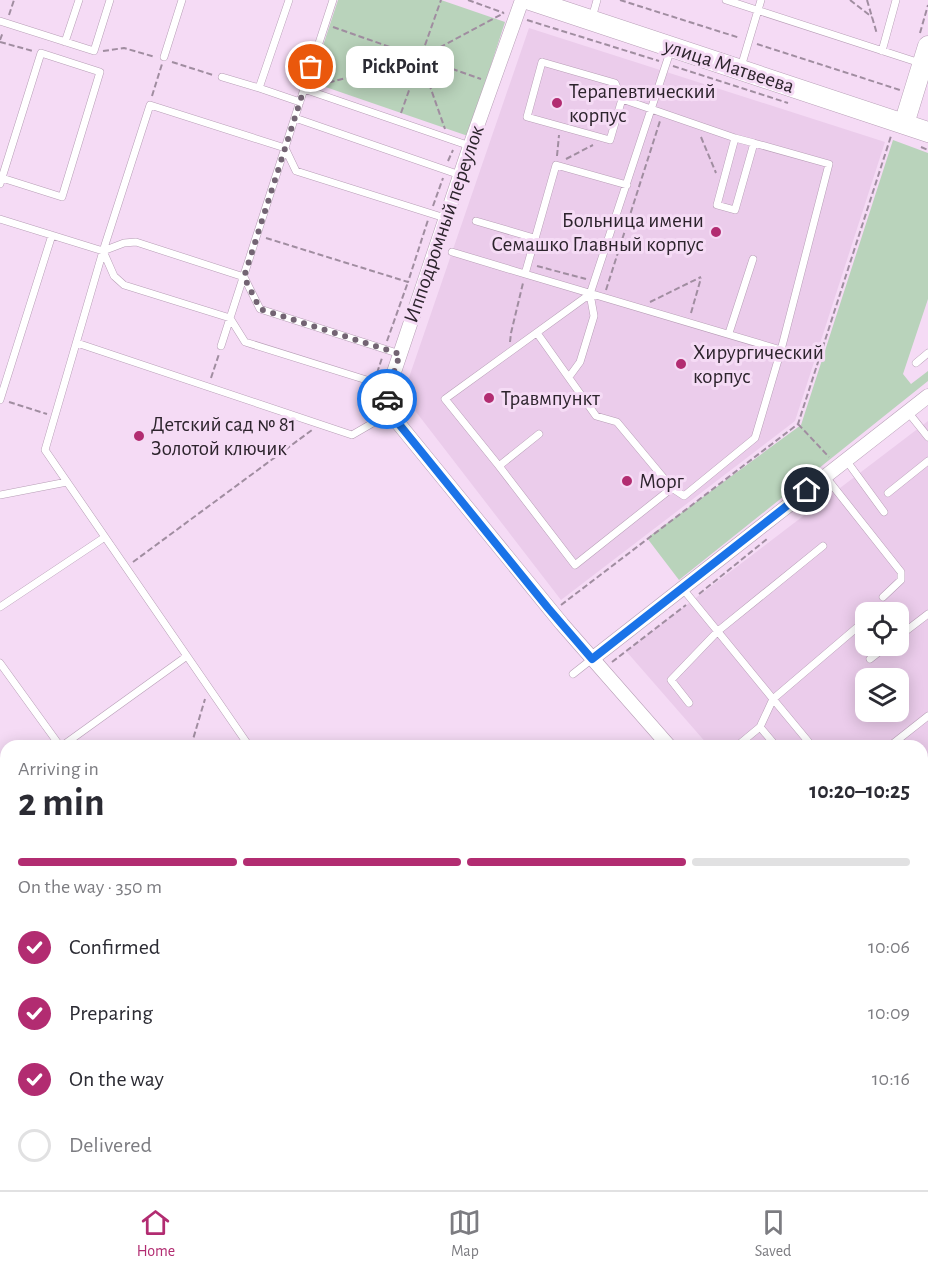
<!DOCTYPE html>
<html lang="en">
<head>
<meta charset="utf-8">
<style>
	body { margin:0; font-family:"Alegreya Sans",sans-serif; background:#f2f2f3; color:#2b2b33; height:100vh; display:flex; flex-direction:column; font-size:22px; white-space:nowrap }
	* { box-sizing:border-box; margin:0 }
	p { font-size:20px; color:#7c7c81 }
	.icon { flex:none; width:33px; height:33px; fill:none; stroke:currentColor; stroke-width:2; stroke-linecap:round; stroke-linejoin:round }
	.map { position:relative; flex:1; overflow:hidden }
	.drawer { position:absolute; left:0px; top:740px; width:928px; height:452px; display:flex; flex-direction:column; background:#fff; border-radius:18px 18px 0 0; box-shadow:0 3px 15px #0003 }
	.drawer>* { flex:none }
	.fabs { position:absolute; left:855px; top:602px; display:grid; gap:12px }
	.fabs a { display:grid; place-items:center; width:54px; height:54px; border-radius:12px; background:#fff; box-shadow:0 3px 15px #0003; font-size:30px }
	.pin { position:absolute; display:grid; place-items:center; width:51px; height:51px; color:#fff; margin:-26px; border:3px solid #fff; border-radius:50%; box-shadow:0 2px 6px #0007 }
	.courier { position:absolute; display:grid; place-items:center; width:60px; height:60px; margin:-30px; border:4px solid #1a73e8; border-radius:50%; background:#fff; color:#222; box-shadow:0 2px 8px #0007 }
	.bubble { position:absolute; height:42px; border-radius:12px; background:#fff; box-shadow:0 3px 15px #0003; font-size:20px; font-weight:600; line-height:42px; text-align:center }
	.overview em { font-style:normal; font-weight:600 }
	.overview div { display:flex; flex-direction:column-reverse }
	.overview { display:flex; align-items:center; justify-content:space-between; height:102px; padding:0 18px }
	h1 { font-size:39px; font-weight:600; line-height:45px }
	.bar { display:grid; grid-template-columns:repeat(4,1fr); gap:9px 6px; align-content:center; height:72px; padding:0 18px }
	.bar i { height:8px; border-radius:4px; background:#e1e1e2 }
	.bar .active { background:#b22c71 }
	.bar p { grid-column:span 4 }
	ol { padding:0 18px; list-style:none }
	li { display:flex; align-items:center; gap:18px; height:66px }
	li p { margin-inline-start:auto }
	li .icon { padding:6px; border-radius:50%; background:#b22c71; color:#fff; stroke-width:4 }
	li:last-child { color:#7c7c81 }
	li i { width:33px; height:33px; border:3px solid #e1e1e2; border-radius:50% }
	.dock { display:flex; justify-content:space-around; align-items:center; height:84px; border-top:2px solid #e1e1e2; background:#fff; font-size:16px; color:#7c7c81 }
	.dock a { display:grid; justify-items:center; gap:3px }
	.dock .active { color:#b22c71 }
	.map>svg:first-child { display:block }
	.built { fill:#ebcceb; fill-rule:evenodd }
	.green { fill:#b9d3bb }
	.lines { fill:none; stroke-linecap:round; stroke-linejoin:round }
	.lane-casing { stroke:#b79eb6; stroke-width:8 }
	.street-casing { stroke:#b79eb6; stroke-width:15 }
	.secondary-casing { stroke:#b79eb6; stroke-width:21 }
	.path { stroke:#a08da0; stroke-width:2; stroke-dasharray:6 3; stroke-linecap:butt }
	.lane { stroke:#fff; stroke-width:7 }
	.street { stroke:#fff; stroke-width:14 }
	.secondary { stroke:#fff; stroke-width:20 }
	.done { stroke:#736473; stroke-width:6; stroke-dasharray:0 10.8 }
	.route { stroke:#1a73e8; stroke-width:8 }
	.poi-dot { fill:#b22c71; stroke:#f5dbf5; stroke-width:2 }
	.labels { text-anchor:middle; dominant-baseline:central; stroke-width:6; stroke-linejoin:round; paint-order:stroke }
	.street-label { font-size:21px; fill:#2d242d; stroke:#f5dbf5 }
	.poi-label { font-size:21px; fill:#2d242d; stroke:#f5dbf5; text-anchor:start }
</style>
</head>
<body>
<div class="map">
<svg width="928" height="1190" viewBox="0 0 928 1190">
	<rect width="100%" height="100%" fill="#f5dbf5"/>
	<path class="built" d="M 529,28 L 885,142 L 795,421 L 561,600 L 403,395 Z
		M 928,421 L 928,998 L 922,992 L 922,746 L 708,745 L 626,651 ZM 866,612 L 898,612 L 898,645 L 866,645 ZM 866,678 L 898,678 L 898,711 L 866,711 Z
		M 0,910 L 6,918 L 6,1013 L 0,1017 Z"/>
	<path class="green" d="M 338,0 L 441,0 L 505,22 L 468,136 L 311,82 Z
		M 893,140 L 928,153 L 928,299 L 903,374 L 911,384 L 928,371 L 928,381 L 679,580 L 647,538 L 801,425 Z"/>
	<g class="lines">
		<defs>
			<path id="lane" d="M 289,0 L 259,88 L 300,102
				M 333,0 L 304,89 L 470,146
				M 726,0 L 920,63
				M 592,18 L 597,0
				M 0,21 L 94,51 L 110,0
				M 65,42 L 79,0
				M 882,51 L 896,0
				M 164,57 L 182,0
				M 741,67 L 761,0
				M 222,77 L 259,88
				M 622,99 L 610,140 L 527,117 L 542,62 L 615,83 L 622,99 L 735,138 L 717,205 L 735,210 L 754,143 L 735,138
				M 295,118 L 460,175
				M 0,184 L 41,53 L 100,72 L 62,197 L 2,178
				M 627,185 L 556,165 L 525,274 L 781,350
				M 0,219 L 103,251 L 45,450 L 249,746
				M 476,221 L 534,238
				M 103,251 L 124,243 L 136,242 L 244,277 L 260,309 L 400,354
				M 452,252 L 525,274
				M 537,333 L 596,416 L 617,422 L 672,488 L 684,496 L 755,438 L 781,350 L 829,164 L 754,143
				M 729,333 L 753,259
				M 77,343 L 352,435 L 390,413
				M 221,346 L 304,89
				M 916,363 L 928,353
				M 569,377 L 580,362 L 594,316 L 590,294
				M 389,387 L 245,342 L 230,318 L 124,285 L 114,276 L 103,251 L 150,105 L 285,148 L 296,171 L 445,218
				M 0,400 L 52,235
				M 908,412 L 928,437
				M 539,434 L 499,466 L 445,399 L 590,294 L 671,49
				M 846,460 L 884,512
				M 499,466 L 575,565 L 672,488
				M 825,476 L 901,572 L 901,580 L 883,597
				M 888,493 L 928,461
				M 0,495 L 67,482
				M 683,589 L 773,699 L 861,624
				M 0,607 L 105,537
				M 898,637 L 928,614
				M 870,659 L 888,645
				M 0,663 L 60,746
				M 573,674 L 592,659
				M 689,703 L 671,680 L 718,631 L 823,546
				M 760,727 L 776,746
				M 62,746 L 187,656
				M 737,746 L 760,727 L 773,699 L 812,746
				M 890,746 L 928,716
				M 922,885 L 928,892
				M 922,914 L 928,921"/>
			<path id="street" d="M 522,0 L 470,146 L 389,387 L 387,400 L 390,413 L 562,624 L 669,746
				M 592,659 L 928,396
				M 922,1031 L 928,1037"/>
			<path id="secondary" d="M 530,0 L 928,132
				M 904,124 L 928,46
				M 0,881 L 6,890
				M 0,1086 L 6,1082"/>
		</defs>
		<use href="#lane" class="lane-casing"/>
		<use href="#street" class="street-casing"/>
		<use href="#secondary" class="secondary-casing"/>
		<path class="path" d="M 468,0 L 504,13
			M 620,0 L 740,38
			M 850,0 L 872,17
			M 867,0 L 877,34
			M 9,15 L 14,0
			M 527,20 L 659,61
			M 333,27 L 481,79
			M 920,33 L 928,5
			M 0,40 L 3,32
			M 0,42 L 33,51
			M 757,44 L 900,90
			M 103,51 L 124,48 L 155,57
			M 420,58 L 445,129
			M 172,62 L 213,75
			M 673,66 L 788,103
			M 320,85 L 420,58 L 504,13
			M 152,96 L 162,64
			M 401,113 L 441,0
			M 701,137 L 716,173
			M 921,147 L 928,150
			M 557,156 L 559,135
			M 566,159 L 593,145
			M 448,161 L 453,150
			M 433,206 L 443,178
			M 266,238 L 408,282 L 428,220
			M 537,266 L 586,279
			M 606,290 L 660,121
			M 650,302 L 701,277
			M 691,313 L 701,278
			M 387,341 L 408,282
			M 510,342 L 511,333 L 523,283
			M 377,373 L 382,358
			M 211,378 L 219,354
			M 9,402 L 47,414
			M 798,424 L 829,457
			M 133,562 L 312,430
			M 699,594 L 767,539
			M 561,605 L 798,424 L 891,136
			M 612,662 L 686,605
			M 191,746 L 205,699
			M 0,904 L 6,913
			M 922,1048 L 928,1054"/>
		<use href="#lane" class="lane"/>
		<use href="#street" class="street"/>
		<use href="#secondary" class="secondary"/>
	</g>
	<g class="lines">
		<path class="done" d="M 311,67 L 244,277 L 260,309 L 400,354 L 389,387 L 387,399"/>
		<path class="route" d="M 387,399 L 390,413 L 548,608 L 592,659 L 807,490"/>
	</g>
	<g class="poi-dot">
		<circle cx="557" cy="103" r="6"/>
		<circle cx="716" cy="232" r="6"/>
		<circle cx="681" cy="364" r="6"/>
		<circle cx="489" cy="398" r="6"/>
		<circle cx="139" cy="436" r="6"/>
		<circle cx="627" cy="481" r="6"/>
	</g>
	<g class="labels">
		<g class="street-label">
			<text transform="translate(729 66) rotate(18)">улица Матвеева</text>
			<text transform="translate(444 224) rotate(-71)">Ипподромный переулок</text>
		</g>
		<g class="poi-label">
			<text x="569" y="91">Терапевтический<tspan x="569" dy="24">корпус</tspan></text>
			<text x="704" y="220" text-anchor="end">Больница имени<tspan x="704" dy="24">Семашко Главный корпус</tspan></text>
			<text x="693" y="352">Хирургический<tspan x="693" dy="24">корпус</tspan></text>
			<text x="501" y="398">Травмпункт</text>
			<text x="151" y="424">Детский сад № 81<tspan x="151" dy="24">Золотой ключик</tspan></text>
			<text x="639" y="481">Морг</text>
		</g>
	</g>
</svg>
<div class="fabs">
<a><svg class="icon" aria-label="locate" viewBox="0 0 24 24"><circle cx="12" cy="12" r="6"/><path d="M12 2v4M12 18v4M2 12h4M18 12h4"/></svg></a>
<a><svg class="icon" aria-label="layers" viewBox="0 0 24 24"><path d="M12 4l9 5-9 5-9-5zM3 14l9 5 9-5"/></svg></a>
</div>
<div class="pin" style="left:311px;top:67px;background:#ea580c"><svg class="icon" aria-label="bag" viewBox="0 0 24 24"><path d="M5 8h14l-1 12H6zM9 8a3 3 0 0 1 6 0"/></svg></div>
<div class="pin" style="left:807px;top:490px;background:#1f2937"><svg class="icon" aria-label="home" viewBox="0 0 24 24"><path d="M3 11l9-7 9 7M6 9v11h12V9"/></svg></div>
<div class="courier" style="left:387px;top:399px"><svg class="icon" aria-label="car" viewBox="0 0 24 24"><path d="M5 17H2v-5l4-1 3-4h7l3 4 3 1v5h-3M9 17h6M6 11h13"/><circle cx="7" cy="17" r="2"/><circle cx="17" cy="17" r="2"/></svg></div>
<div class="bubble" style="left:346px;top:46px;width:108px">PickPoint</div>
<section class="drawer">
<div class="overview"><div><h1>2 min</h1><p>Arriving in</p></div><em>10:20–10:25</em></div>
<div class="bar"><i class="active"></i><i class="active"></i><i class="active"></i><i></i><p>On the way · 350 m</p></div>
<ol>
<li><svg class="icon" aria-label="check" viewBox="0 0 24 24"><path d="M5 12l5 5 9-10"/></svg>Confirmed<p>10:06</p></li>
<li><svg class="icon" aria-label="check" viewBox="0 0 24 24"><path d="M5 12l5 5 9-10"/></svg>Preparing<p>10:09</p></li>
<li><svg class="icon" aria-label="check" viewBox="0 0 24 24"><path d="M5 12l5 5 9-10"/></svg>On the way<p>10:16</p></li>
<li><i></i>Delivered</li>
</ol>
</section>
</div>
<nav class="dock">
<a class="active"><svg class="icon" aria-label="home" viewBox="0 0 24 24"><path d="M3 11l9-7 9 7M6 9v11h12V9"/></svg>Home</a>
<a><svg class="icon" aria-label="map" viewBox="0 0 24 24"><path d="M3 6l6-2 6 2 6-2v14l-6 2-6-2-6 2zM9 4v14M15 6v14"/></svg>Map</a>
<a><svg class="icon" aria-label="saved" viewBox="0 0 24 24"><path d="M7 4h10v16l-5-4-5 4z"/></svg>Saved</a>
</nav>
</body>
</html>
